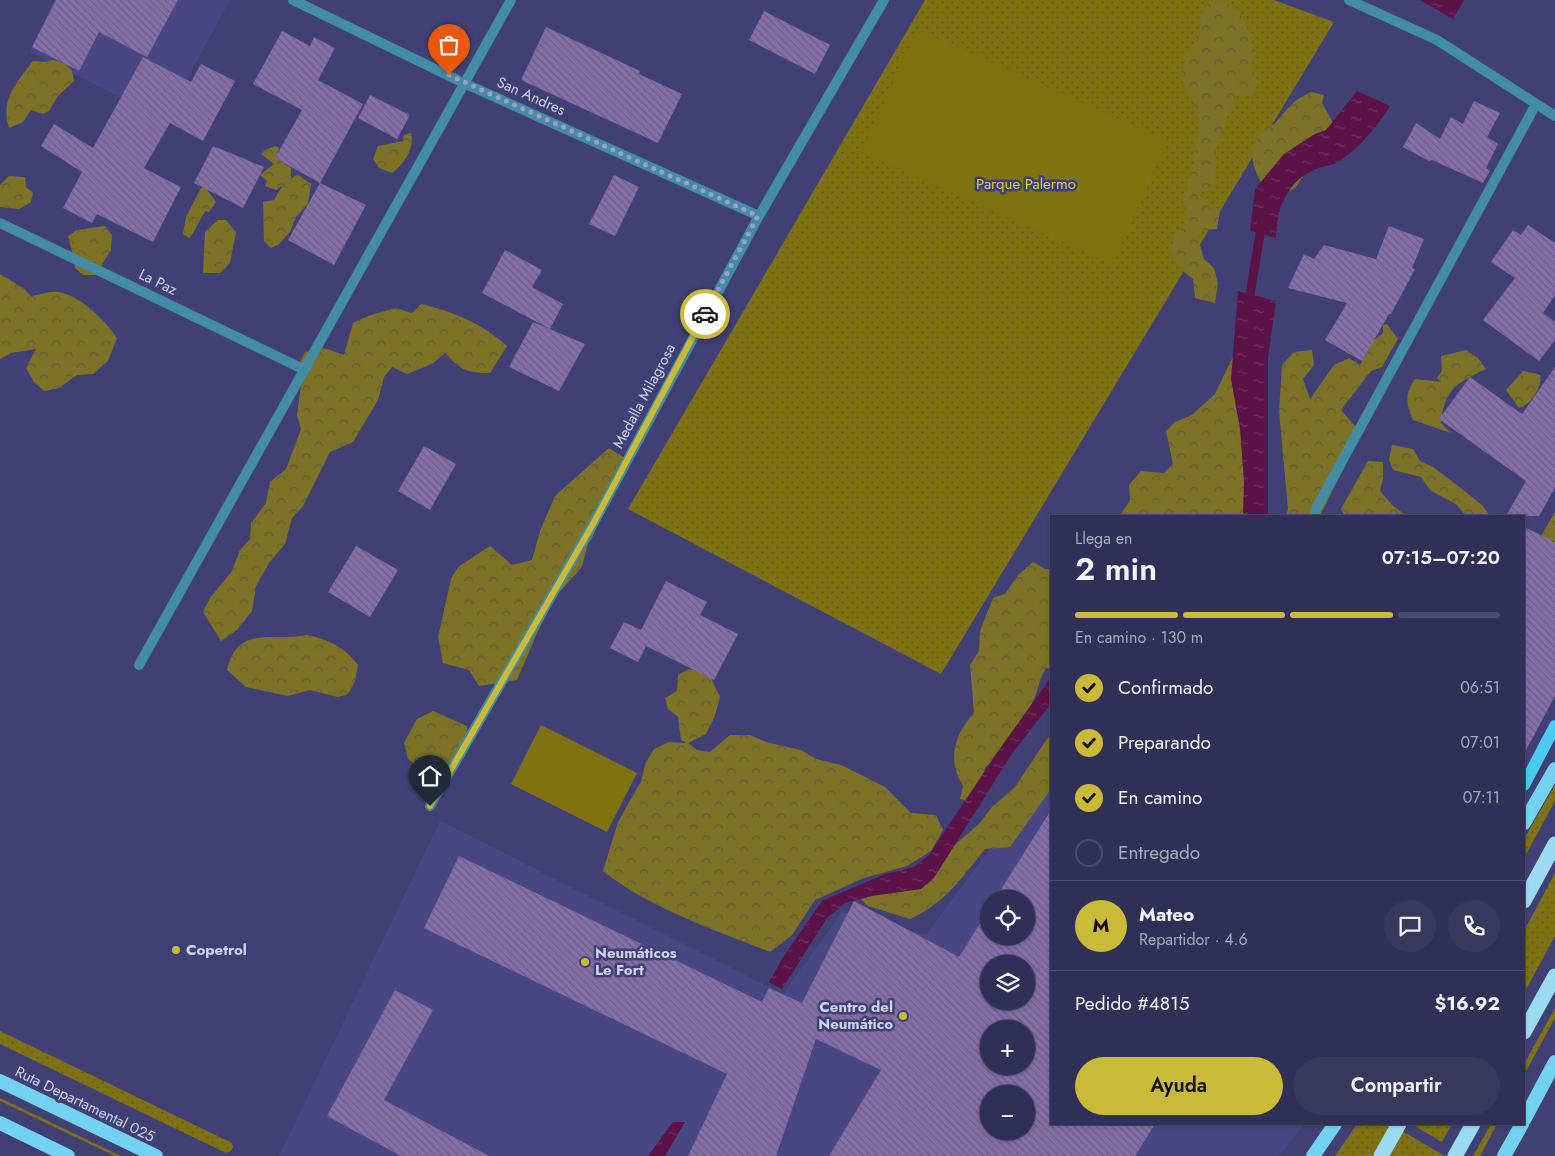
<!DOCTYPE html>
<html lang="es">
<head>
<meta charset="utf-8">
<style>
	body { margin:0; font-family:Jost,sans-serif; background:#38385d; color:#f1f3f6; height:100vh; display:flex; flex-direction:column; font-size:19px; white-space:nowrap }
	* { box-sizing:border-box; margin:0 }
	p { font-size:16px; color:#a8a9ba }
	.icon { flex:none; width:28px; height:28px; fill:none; stroke:currentColor; stroke-width:2; stroke-linecap:round; stroke-linejoin:round }
	.map { position:relative; flex:1; overflow:hidden }
	.sheet { position:absolute; left:1050px; top:515px; width:475px; height:610px; display:flex; flex-direction:column; background:#303057; border-radius:0px; box-shadow:0 1px 4px #0004,0 0 0 1px #4b4b6d }
	.sheet>* { flex:none }
	.buttons { position:absolute; left:980px; top:890px; display:grid; gap:10px }
	.buttons a { display:grid; place-items:center; width:55px; height:55px; border-radius:50%; background:#303057; box-shadow:0 1px 4px #0004,0 0 0 1px #4b4b6d; font-size:25px }
	.pin { position:absolute; display:grid; place-items:center; width:42px; height:42px; color:#fff; margin:-51px -21px; border-radius:50% 50% 50% 0; rotate:-45deg; box-shadow:0 0 5px #0007 }
	.pin .icon { rotate:45deg }
	.courier { position:absolute; display:grid; place-items:center; width:50px; height:50px; margin:-25px; border:4px solid #caba3a; border-radius:50%; background:#fff; color:#222; box-shadow:0 1px 6px #0007 }
	.summary em { font-style:normal; font-weight:600 }
	.summary div { display:flex; flex-direction:column-reverse }
	.summary { display:flex; align-items:center; justify-content:space-between; height:85px; padding:0 25px }
	h1 { font-size:32px; font-weight:600; line-height:38px }
	.bar { display:grid; grid-template-columns:repeat(4,1fr); gap:8px 5px; align-content:center; height:60px; padding:0 25px }
	.bar i { height:6px; border-radius:4px; background:#4b4b6d }
	.bar .on { background:#caba3a }
	.bar p { grid-column:span 4 }
	.line { display:flex; align-items:center; gap:12px; padding:0 25px; border-top:1px solid #4b4b6d }
	.line div { flex:1 }
	.round { display:grid; place-items:center; flex:none; width:52px; height:52px; border-radius:26px; background:#38385d }
	ol { padding:0 25px; list-style:none }
	li { display:flex; align-items:center; gap:15px; height:55px }
	li p { margin-inline-start:auto }
	li .icon { padding:5px; border-radius:50%; background:#caba3a; color:#111; stroke-width:4 }
	li:last-child { color:#a8a9ba }
	li i { width:28px; height:28px; border:2px solid #4b4b6d; border-radius:50% }
	.cta { display:flex; gap:10px; margin-top:auto; padding:10px 25px }
	.cta a { flex:1; height:58px; border-radius:30px; background:#caba3a; color:#111; font-size:20px; font-weight:600; line-height:58px; text-align:center }
	.cta a+a { background:#38385d; color:#f1f3f6 }
	.map>svg:first-child { display:block }
	.built { fill:#484783; fill-rule:evenodd }
	.grass { fill:url(#grass-dots) }
	.forest { fill:url(#forest-crowns) }
	.garden { fill:#7e7211 }
	.water { fill:url(#water-ripples) }
	.lines { fill:none; stroke-linecap:round; stroke-linejoin:round }
	.stream { stroke:#5b1246; stroke-width:9 }
	.building { fill:url(#building-back-hatch); fill-rule:evenodd }
	.minor { stroke:#438ca4; stroke-width:10 }
	.primary { stroke:#4ccaf1; stroke-width:12 }
	.trunk { stroke:#74d2f1; stroke-width:14 }
	.motorway { stroke:#9bdaf1; stroke-width:15 }
	.done { stroke:#9d9ec5; stroke-width:5; stroke-dasharray:0 9 }
	.route { stroke:#caba3a; stroke-width:6 }
	.poi-dot { fill:#caba3a; stroke:#404074; stroke-width:2 }
	.labels { text-anchor:middle; dominant-baseline:central; stroke-width:5; stroke-linejoin:round; paint-order:stroke }
	.street-label { font-size:15px; fill:#cfd1f1; stroke:#404074 }
	.park-label { font-size:15px; fill:#ddcc48; stroke:#404074 }
	.poi-label { font-size:15px; font-weight:bold; fill:#cfd1f1; stroke:#404074; text-anchor:start }
</style>
</head>
<body>
<div class="map">
<svg width="1555" height="1156" viewBox="0 0 1555 1156">
	<defs>
		<pattern id="grass-dots" width="8" height="8" patternUnits="userSpaceOnUse" patternTransform="scale(1.25)"><rect width="8" height="8" fill="#7e7211"/><path d="M2 2h.1M6 6h.1" fill="none" stroke="#645e27" stroke-width="1.8" stroke-linecap="round"/></pattern>
		<pattern id="forest-crowns" width="20" height="18" patternUnits="userSpaceOnUse" patternTransform="scale(1.25)"><rect width="20" height="18" fill="#7c7328"/><path d="M2 6a3 3 0 1 1 6 0M12 15a3 3 0 1 1 6 0" fill="none" stroke="#635e35"/></pattern>
		<pattern id="water-ripples" width="26" height="14" patternUnits="userSpaceOnUse" patternTransform="scale(1.25)"><rect width="26" height="14" fill="#5b1246"/><path d="M2 4q2-2 4 0t4 0M15 11q2-2 4 0t4 0" fill="none" stroke="#723361"/></pattern>
		<pattern id="building-back-hatch" width="6" height="6" patternUnits="userSpaceOnUse" patternTransform="scale(1.25)"><rect width="6" height="6" fill="#856fa7"/><path d="M-1 5l2 2M0 0l6 6M5-1l2 2" fill="none" stroke="#695c81"/></pattern>
	</defs>
	<rect width="100%" height="100%" fill="#404074"/>
	<path class="built" d="M 54,0 L 230,0 L 165,120 L 30,52 Z
		M 1051,766 L 1051,1124 L 1304,1124 L 1279,1156 L 279,1156 L 440,821 L 783,994 L 842,912 L 926,935 ZM 989,899 L 1026,899 L 1026,936 L 989,936 ZM 989,964 L 1026,964 L 1026,1001 L 989,1001 ZM 989,1029 L 1026,1029 L 1026,1066 L 989,1066 ZM 989,1094 L 1026,1094 L 1026,1131 L 989,1131 Z"/>
	<path class="grass" d="M 925,0 L 1274,0 L 1334,22 L 941,674 L 628,509 Z
		M 1555,785 L 1555,801 L 1524,858 L 1524,839 Z
		M 1555,873 L 1555,936 L 1524,993 L 1524,931 Z
		M 1555,1008 L 1555,1018 L 1524,1075 L 1524,1064 Z
		M 0,1031 L 232,1143 L 233,1147 L 231,1151 L 226,1153 L 0,1044 Z
		M 0,1098 L 121,1156 L 115,1156 L 0,1101 Z
		M 1357,1124 L 1390,1124 L 1445,1156 L 1335,1156 Z
		M 1418,1124 L 1452,1124 L 1442,1142 L 1416,1127 Z
		M 1491,1124 L 1497,1124 L 1480,1156 L 1473,1156 Z"/>
	<path class="forest" d="M 1210,0 C 1245,0 1245,27 1256,53 L 1249,63 L 1257,80 L 1255,95 L 1238,94 C 1229,113 1217,137 1215,158 C 1214,169 1216,178 1213,189 L 1196,194 L 1220,211 L 1217,229 L 1203,230 L 1197,234 L 1204,259 L 1214,268 L 1218,284 L 1215,303 L 1195,298 L 1193,279 L 1183,271 L 1168,249 L 1176,234 L 1188,220 L 1183,204 L 1194,162 L 1199,123 L 1193,100 L 1180,77 L 1190,49 L 1200,36 L 1202,13 Z
		M 54,60 L 65,64 L 72,71 L 74,81 L 58,96 L 49,111 L 43,114 L 31,110 L 23,122 L 9,128 C 0,99 17,82 33,61 L 45,62 Z
		M 1311,92 L 1324,95 L 1322,103 L 1332,121 L 1332,136 L 1295,188 L 1273,199 C 1260,184 1243,155 1258,136 C 1262,130 1271,128 1276,122 C 1287,109 1295,98 1311,92 Z
		M 411,133 C 415,149 404,164 392,173 L 379,168 L 373,159 L 378,146 L 403,141 L 404,135 Z
		M 275,146 L 279,148 L 276,158 L 291,168 L 291,179 L 297,174 L 311,184 L 308,204 L 296,217 L 290,232 L 279,244 L 271,248 L 264,241 L 263,202 L 274,200 L 283,185 L 276,190 L 265,186 L 267,181 L 260,175 L 274,164 L 261,154 L 265,150 Z
		M 9,176 L 25,177 L 26,187 L 33,193 L 31,202 L 19,209 L 0,207 L 0,185 Z
		M 205,187 L 216,202 L 209,212 L 206,211 C 198,220 197,230 189,238 L 183,234 L 186,217 L 201,188 Z
		M 218,220 L 226,220 L 236,232 L 230,263 L 220,273 L 203,273 L 205,232 Z
		M 105,226 L 112,235 L 111,250 L 95,275 L 83,275 L 75,268 C 75,256 70,247 68,236 L 77,230 Z
		M 0,274 L 23,288 L 31,296 C 39,295 50,291 58,292 C 81,296 104,319 117,338 L 108,361 L 93,374 L 77,375 L 59,388 L 44,391 L 34,382 L 26,368 L 36,349 L 11,353 L 0,359 Z
		M 421,304 C 455,312 481,323 507,346 L 490,373 C 466,373 461,370 445,353 L 432,364 L 407,374 L 392,367 L 384,377 L 378,400 L 353,442 L 330,452 L 303,506 L 292,518 L 285,544 L 269,563 L 256,586 L 252,611 L 237,630 L 221,641 L 203,612 L 210,598 L 232,571 L 240,550 L 250,539 L 251,523 L 266,503 L 270,482 L 286,469 L 301,429 L 297,415 L 301,386 L 298,367 L 305,352 L 324,348 L 344,355 L 353,323 L 368,316 L 395,308 L 412,313 Z
		M 1387,324 L 1398,339 L 1382,367 L 1371,371 L 1341,410 L 1361,433 L 1320,516 L 1286,516 L 1288,509 L 1279,411 L 1282,365 L 1294,352 L 1312,350 L 1314,365 L 1303,379 L 1310,399 L 1334,365 L 1349,358 L 1360,365 L 1373,341 L 1383,333 L 1383,325 Z
		M 1241,340 L 1260,516 L 1119,516 L 1130,501 L 1129,485 L 1141,471 L 1164,473 L 1173,464 L 1166,431 L 1175,422 L 1192,415 L 1215,394 Z
		M 1466,350 L 1478,358 L 1486,369 C 1457,383 1444,389 1441,423 L 1451,433 L 1413,420 C 1406,402 1404,396 1415,379 L 1441,382 L 1437,378 L 1442,371 L 1441,356 Z
		M 1523,371 L 1538,374 L 1541,376 C 1540,389 1532,404 1519,408 L 1506,390 Z
		M 1392,445 L 1413,449 L 1420,461 L 1433,467 L 1467,493 L 1482,505 L 1490,516 L 1466,516 L 1457,505 L 1430,490 L 1421,477 L 1393,470 L 1389,460 Z
		M 609,448 L 626,459 L 592,538 L 588,543 L 582,567 L 556,596 L 538,631 L 517,680 L 479,686 L 469,670 L 443,663 L 438,637 L 451,579 L 458,567 L 490,546 L 512,565 L 532,560 L 540,531 L 555,496 Z
		M 1368,461 L 1383,462 L 1383,479 L 1380,491 L 1393,506 L 1407,516 L 1345,516 L 1341,509 Z
		M 1555,512 L 1555,541 L 1546,539 L 1541,536 Z
		M 1033,562 L 1045,569 L 1051,569 L 1051,669 L 1046,668 C 1039,680 1040,683 1036,694 C 1028,716 1004,754 985,767 L 983,779 L 968,801 L 960,799 L 963,786 C 947,761 954,734 974,713 L 970,665 L 979,651 L 980,631 L 993,598 L 1005,594 L 1018,575 Z
		M 307,635 C 328,639 346,648 358,665 L 355,681 L 348,694 L 338,697 L 310,690 L 288,696 L 246,687 L 227,670 C 237,624 274,642 307,635 Z
		M 689,669 L 709,674 L 720,697 L 715,716 L 706,734 L 688,743 L 697,750 L 710,752 L 730,735 L 750,735 L 766,742 L 801,750 L 816,759 L 841,765 L 885,787 L 911,813 L 936,815 L 943,830 L 931,851 L 907,866 L 864,878 L 815,900 L 792,935 L 770,952 C 713,929 651,909 603,871 L 618,822 L 641,781 L 646,762 L 654,749 L 669,742 L 686,743 L 681,740 L 678,717 L 668,709 L 665,698 L 677,691 L 678,675 Z
		M 433,711 L 467,726 C 466,759 464,761 439,781 L 408,759 L 404,743 L 417,719 Z
		M 1051,733 L 1051,789 L 1010,847 L 985,849 C 961,879 945,903 910,919 L 868,906 L 859,897 L 945,856 L 959,841 L 979,824 L 992,807 L 1015,787 Z"/>
	<path class="garden" d="M 917,29 L 1168,141 L 1112,264 L 861,152 Z
		M 541,725 L 637,773 L 607,832 L 511,784 Z"/>
	<path class="water" d="M 1420,0 L 1464,0 L 1453,19 Z
		M 1357,91 L 1390,106 C 1377,127 1359,149 1338,162 C 1331,166 1323,166 1316,169 C 1286,182 1277,208 1276,238 L 1250,231 L 1255,189 L 1284,154 L 1315,134 L 1326,130 Z
		M 1238,291 L 1276,301 L 1268,358 L 1268,516 L 1243,515 L 1244,482 L 1240,429 L 1231,379 Z
		M 1051,677 L 1051,704 L 1013,752 L 934,878 L 921,889 L 872,896 L 845,903 L 827,918 L 782,989 L 769,982 L 784,956 L 822,901 L 885,874 L 914,867 L 929,855 L 996,754 Z
		M 673,1122 L 685,1122 L 665,1156 L 648,1156 Z"/>
	<g class="lines">
		<path class="stream" d="M 1248,306 L 1262,222"/>
	</g>
	<path class="building" d="M 56,0 L 178,0 L 147,57 L 99,32 L 79,71 L 32,47 Z
		M 764,11 L 830,45 L 815,74 L 749,40 Z
		M 546,27 L 640,71 L 639,74 L 682,94 L 658,143 L 521,80 Z
		M 282,31 L 310,46 L 314,37 L 335,48 L 318,80 L 363,104 L 320,183 L 275,158 L 302,110 L 253,84 Z
		M 143,57 L 191,82 L 201,64 L 235,81 L 203,141 L 170,123 L 144,168 L 181,187 L 153,242 L 97,214 L 92,223 L 63,208 L 82,172 L 41,146 L 54,124 L 93,148 Z
		M 370,95 L 410,115 L 397,139 L 358,118 Z
		M 1474,101 L 1500,113 L 1487,137 L 1498,144 L 1486,168 L 1490,171 L 1483,183 L 1432,160 L 1429,161 L 1403,147 L 1416,123 L 1440,139 L 1451,117 L 1463,124 Z
		M 213,146 L 264,167 L 243,208 L 194,183 Z
		M 614,175 L 639,187 L 615,236 L 589,224 Z
		M 320,183 L 366,205 L 334,265 L 288,240 Z
		M 1528,225 L 1555,243 L 1555,295 L 1543,313 L 1555,322 L 1555,340 L 1539,361 L 1483,320 L 1515,278 L 1491,262 L 1513,230 L 1521,235 Z
		M 1389,226 L 1424,239 L 1412,268 L 1415,269 L 1391,314 L 1389,314 L 1362,361 L 1325,340 L 1347,303 L 1288,288 L 1304,254 L 1314,259 L 1324,245 L 1376,259 Z
		M 505,250 L 542,270 L 532,287 L 563,304 L 550,329 L 482,293 Z
		M 533,322 L 585,344 L 559,391 L 509,367 Z
		M 1555,367 L 1555,488 L 1539,516 L 1506,516 L 1526,481 L 1439,419 L 1470,377 L 1522,414 Z
		M 424,446 L 456,464 L 430,510 L 398,491 Z
		M 1524,527 L 1555,542 L 1555,696 L 1524,754 Z
		M 356,546 L 398,570 L 370,617 L 328,592 Z
		M 666,581 L 707,602 L 700,615 L 738,634 L 714,680 L 646,646 L 638,662 L 610,648 L 624,622 L 641,630 Z
		M 1051,810 L 1051,1124 L 1155,1124 L 1135,1156 L 829,1156 L 881,1070 L 816,1039 L 776,1156 L 688,1156 L 727,1074 L 424,928 L 459,856 L 762,1002 L 769,988 L 802,1003 L 854,901 L 959,957 L 989,909 L 989,936 L 1026,936 L 1026,899 L 995,899 ZM 989,964 L 1026,964 L 1026,1001 L 989,1001 ZM 989,1029 L 1026,1029 L 1026,1066 L 989,1066 ZM 989,1094 L 1026,1094 L 1026,1131 L 989,1131 Z
		M 395,990 L 433,1010 L 384,1100 L 489,1156 L 401,1156 L 327,1116 Z"/>
	<g class="lines">
		<path class="minor" d="M 293,0 L 466,84 L 759,216
			M 1349,0 L 1437,40 L 1555,116
			M 0,223 L 303,369
			M 1315,511 L 1536,104
			M 139,665 L 511,0
			M 430,806 L 593,524 L 759,216 L 884,0"/>
		<path class="primary" d="M 1524,785 L 1555,726"/>
		<path class="trunk" d="M 1524,823 L 1555,769
			M 0,1081 L 156,1156
			M 1524,1120 L 1555,1062
			M 0,1123 L 68,1156
			M 1313,1156 L 1335,1124
			M 1504,1156 L 1522,1124"/>
		<path class="motorway" d="M 1524,901 L 1555,844
			M 1524,1032 L 1555,976
			M 1381,1156 L 1399,1124
			M 1455,1156 L 1473,1124"/>
	</g>
	<g class="lines">
		<path class="done" d="M 449,75 L 758,216 L 705,314"/>
		<path class="route" d="M 430,806 L 593,524 L 705,314"/>
	</g>
	<g class="poi-dot">
		<circle cx="176" cy="950" r="5"/>
		<circle cx="585" cy="962" r="5"/>
		<circle cx="903" cy="1016" r="5"/>
	</g>
	<g class="labels">
		<g class="street-label">
			<text transform="translate(531 96) rotate(24)">San Andres</text>
			<text transform="translate(158 282) rotate(26)">La Paz</text>
			<text transform="translate(644 396) rotate(-62)">Medalla Milagrosa</text>
			<text transform="translate(85 1104) rotate(26)">Ruta Departamental 025</text>
		</g>
		<g class="park-label">
			<text x="1026" y="184">Parque Palermo</text>
		</g>
		<g class="poi-label">
			<text x="186" y="950">Copetrol</text>
			<text x="595" y="953">Neumáticos<tspan x="595" dy="17">Le Fort</tspan></text>
			<text x="893" y="1007" text-anchor="end">Centro del<tspan x="893" dy="17">Neumático</tspan></text>
		</g>
	</g>
</svg>
<div class="buttons">
<a><svg class="icon" aria-label="locate" viewBox="0 0 24 24"><circle cx="12" cy="12" r="6"/><path d="M12 2v4M12 18v4M2 12h4M18 12h4"/></svg></a>
<a><svg class="icon" aria-label="layers" viewBox="0 0 24 24"><path d="M12 4l9 5-9 5-9-5zM3 14l9 5 9-5"/></svg></a>
<a>+</a>
<a>−</a>
</div>
<div class="pin" style="left:449px;top:75px;background:#ea580c"><svg class="icon" aria-label="bag" viewBox="0 0 24 24"><path d="M5 8h14l-1 12H6zM9 8a3 3 0 0 1 6 0"/></svg></div>
<div class="pin" style="left:430px;top:806px;background:#1f2937"><svg class="icon" aria-label="home" viewBox="0 0 24 24"><path d="M3 11l9-7 9 7M6 9v11h12V9"/></svg></div>
<div class="courier" style="left:705px;top:314px"><svg class="icon" aria-label="car" viewBox="0 0 24 24"><path d="M5 17H2v-5l4-1 3-4h7l3 4 3 1v5h-3M9 17h6M6 11h13"/><circle cx="7" cy="17" r="2"/><circle cx="17" cy="17" r="2"/></svg></div>
<section class="sheet">
<div class="summary"><div><h1>2 min</h1><p>Llega en</p></div><em>07:15–07:20</em></div>
<div class="bar"><i class="on"></i><i class="on"></i><i class="on"></i><i></i><p>En camino · 130 m</p></div>
<ol>
<li><svg class="icon" aria-label="check" viewBox="0 0 24 24"><path d="M5 12l5 5 9-10"/></svg>Confirmado<p>06:51</p></li>
<li><svg class="icon" aria-label="check" viewBox="0 0 24 24"><path d="M5 12l5 5 9-10"/></svg>Preparando<p>07:01</p></li>
<li><svg class="icon" aria-label="check" viewBox="0 0 24 24"><path d="M5 12l5 5 9-10"/></svg>En camino<p>07:11</p></li>
<li><i></i>Entregado</li>
</ol>
<div class="line" style="height:90px"><b class="round" style="background:#caba3a;color:#111">M</b><div><b>Mateo</b><p>Repartidor · 4.6</p></div><a class="round"><svg class="icon" aria-label="chat" viewBox="0 0 24 24"><path d="M4 5h16v11H9l-5 4z"/></svg></a><a class="round"><svg class="icon" aria-label="phone" viewBox="0 0 24 24"><path d="M5 4h4l2 5-3 2q2 4 5 5l2-3 5 2v4C11 20 4 13 5 4z"/></svg></a></div>
<div class="line" style="height:65px"><div>Pedido #4815</div><b>$16.92</b></div>
<div class="cta"><a>Ayuda</a><a>Compartir</a></div>
</section>
</div>
</body>
</html>
